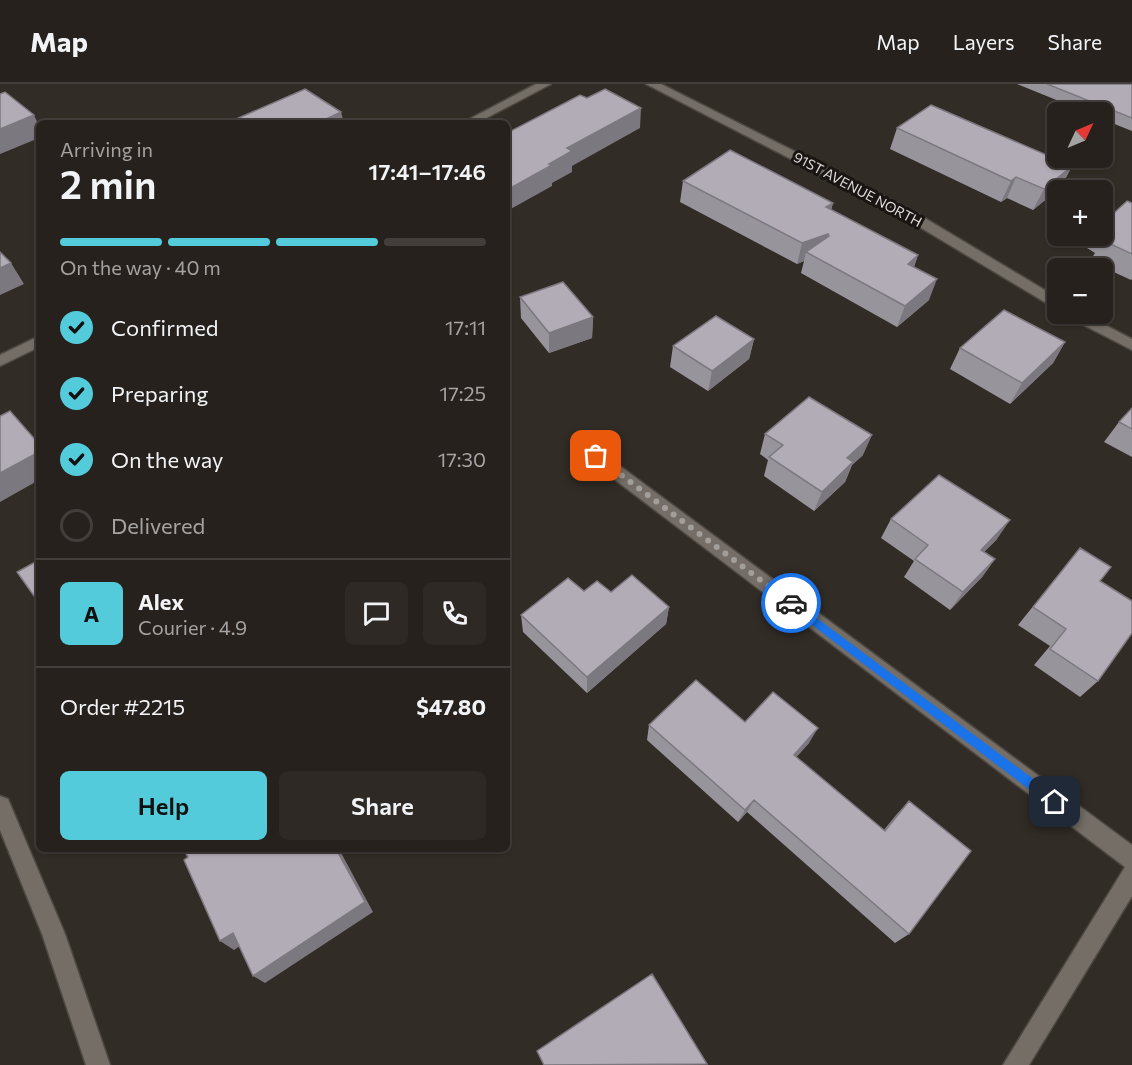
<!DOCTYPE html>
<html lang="en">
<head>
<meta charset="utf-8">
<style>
	body { margin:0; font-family:Commissioner,sans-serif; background:#2e2925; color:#f1f3f6; height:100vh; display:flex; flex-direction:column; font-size:22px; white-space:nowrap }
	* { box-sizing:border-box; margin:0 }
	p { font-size:20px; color:#a4a3a3 }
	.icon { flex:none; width:33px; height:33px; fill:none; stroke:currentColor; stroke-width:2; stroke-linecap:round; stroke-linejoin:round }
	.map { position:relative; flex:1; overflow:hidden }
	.side { position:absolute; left:36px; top:36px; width:474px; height:732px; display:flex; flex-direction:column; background:#26211c; border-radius:9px; box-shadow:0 2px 4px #0004,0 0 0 2px #423e3b }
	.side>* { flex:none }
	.needle { width:39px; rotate:46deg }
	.tools { position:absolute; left:1047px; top:18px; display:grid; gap:12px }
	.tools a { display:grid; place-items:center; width:66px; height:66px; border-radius:9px; background:#26211c; box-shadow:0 2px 4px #0004,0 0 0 2px #423e3b; font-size:30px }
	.pin { position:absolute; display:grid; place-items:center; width:51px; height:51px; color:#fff; margin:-26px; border-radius:12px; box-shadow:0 3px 9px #0006 }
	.courier { position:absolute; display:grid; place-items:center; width:60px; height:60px; margin:-30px; border:4px solid #1a73e8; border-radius:50%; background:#fff; color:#222; box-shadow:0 2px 8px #0007 }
	.summary em { font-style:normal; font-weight:600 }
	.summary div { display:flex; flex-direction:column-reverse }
	.summary { display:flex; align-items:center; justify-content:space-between; height:102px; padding:0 24px }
	h1 { font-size:39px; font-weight:600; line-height:45px }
	.bar { display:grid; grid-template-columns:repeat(4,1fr); gap:9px 6px; align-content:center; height:72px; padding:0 24px }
	.bar i { height:8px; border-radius:4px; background:#423e3b }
	.bar .selected { background:#53cbdb }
	.bar p { grid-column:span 4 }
	.line { display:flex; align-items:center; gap:15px; padding:0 24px; border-top:2px solid #423e3b }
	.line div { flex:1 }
	.round { display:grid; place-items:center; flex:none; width:63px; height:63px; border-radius:9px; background:#2e2925 }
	ol { padding:0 24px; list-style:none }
	li { display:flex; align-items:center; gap:18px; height:66px }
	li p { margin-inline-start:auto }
	li .icon { padding:6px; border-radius:50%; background:#53cbdb; color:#111; stroke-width:4 }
	li:last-child { color:#a4a3a3 }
	li i { width:33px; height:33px; border:3px solid #423e3b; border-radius:50% }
	.action { display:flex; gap:12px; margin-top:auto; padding:12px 24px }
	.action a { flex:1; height:69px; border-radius:9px; background:#53cbdb; color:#111; font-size:24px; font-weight:600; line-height:69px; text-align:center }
	.action a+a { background:#2e2925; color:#f1f3f6 }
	header { display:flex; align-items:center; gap:36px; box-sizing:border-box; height:84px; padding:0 30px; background:#26211c; border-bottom:2px solid #423e3b }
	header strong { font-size:28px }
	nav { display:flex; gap:33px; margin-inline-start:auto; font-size:21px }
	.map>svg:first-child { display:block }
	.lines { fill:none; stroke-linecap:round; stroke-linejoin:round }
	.minor-casing { stroke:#4d4843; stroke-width:3 }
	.minor { fill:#746e66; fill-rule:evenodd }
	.wall { fill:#98949c }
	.shaded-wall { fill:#7c787f }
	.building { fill:#b1acb5; stroke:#7c787f; stroke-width:1.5 }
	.route { fill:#1a73e8 }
	.done { stroke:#a29e99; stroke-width:6; stroke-dasharray:0 10.8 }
	.labels { text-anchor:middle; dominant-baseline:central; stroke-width:6; stroke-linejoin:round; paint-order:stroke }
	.far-street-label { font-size:14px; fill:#dfdbd7; stroke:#181512 }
</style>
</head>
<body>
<header>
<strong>Map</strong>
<nav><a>Map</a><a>Layers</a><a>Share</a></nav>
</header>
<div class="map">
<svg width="1132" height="981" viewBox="0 0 1132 981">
	<rect width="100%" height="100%" fill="#322c26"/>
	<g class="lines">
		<defs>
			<path id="minor" d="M 536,0 L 551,0 L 477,39 L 462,39 Z
				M 646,0 L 661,0 L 913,127 L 1058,214 L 1058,226 L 903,133 Z
				M 1066,230 L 1084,230 L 1132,255 L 1132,266 L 1068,233 Z
				M 39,252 L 39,263 L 0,282 L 0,271 Z
				M 595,366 L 601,368 L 1132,761 L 1132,812 L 1029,981 L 1003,981 L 1125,783 L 589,376 L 587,372 L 589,368 Z
				M 0,712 L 8,715 L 65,850 L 110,981 L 86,981 L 42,850 L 0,746 Z"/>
		</defs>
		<use href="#minor" class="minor-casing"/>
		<use href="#minor" class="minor"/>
	</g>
	<path class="wall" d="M 1017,0 L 1132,0 L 1132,47 L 1102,35 L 1102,28 L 1086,28 Z
		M 897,44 L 1072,82 L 1061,103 L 1033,126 L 1007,114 L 1001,118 L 890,65 Z
		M 683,97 L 833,119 L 831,126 L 918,171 L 914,183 L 929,216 L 897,243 L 801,189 L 804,177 L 797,180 L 680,118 Z
		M 1132,119 L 1132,195 L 1131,196 L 1090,177 L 1095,169 L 1087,164 L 1094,152 L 1102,152 L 1102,140 Z
		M 520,213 L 593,233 L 592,254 L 549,269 L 521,234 Z
		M 754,255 L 749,275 L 708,307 L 670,283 L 673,262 Z
		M 1065,258 L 1053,279 L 1010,320 L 950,285 L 960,264 Z
		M 1132,324 L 1132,373 L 1104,358 L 1119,338 Z
		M 765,350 L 863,371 L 852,381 L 845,398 L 814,427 L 764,392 L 768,376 L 760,370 Z
		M 891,435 L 997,455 L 984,468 L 995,475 L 982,493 L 950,526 L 904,493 L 914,477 L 881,454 Z
		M 1080,464 L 1100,497 L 1098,597 L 1080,613 L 1034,581 L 1050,562 L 1018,541 Z
		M 584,507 L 611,508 L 669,523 L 666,540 L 587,609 L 523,548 L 521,531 Z
		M 745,638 L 809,659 L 796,673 L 884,746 L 897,730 L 909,717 L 909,850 L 895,859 L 747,728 L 738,738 L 647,656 L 649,641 Z"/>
	<path class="shaded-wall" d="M 641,24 L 640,44 L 572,82 L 572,88 L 552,99 L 552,102 L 507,127 L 507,106 L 549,80 L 567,64 Z
		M 341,28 L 344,39 L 318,39 Z
		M 34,31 L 39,42 L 39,54 L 0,70 L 0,45 Z
		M 1072,82 L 1061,103 L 1033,126 L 1044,105 Z
		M 1016,93 L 1007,114 L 1001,118 L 1011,97 Z
		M 833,119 L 827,140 L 826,123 Z
		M 828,150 L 822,171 L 806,168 L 804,177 L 797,180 L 802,159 Z
		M 918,171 L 910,192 L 908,180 Z
		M 11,179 L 24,200 L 0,211 L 0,184 Z
		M 937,195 L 929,216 L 897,243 L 905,222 Z
		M 593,233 L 592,254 L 549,269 L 549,249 Z
		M 754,255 L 749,275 L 708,307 L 712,287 Z
		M 1065,258 L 1053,279 L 1010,320 L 1022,299 Z
		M 872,351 L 863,371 L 852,381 L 845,398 L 814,427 L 822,408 L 847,374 Z
		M 39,368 L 39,396 L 0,418 L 0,389 Z
		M 1010,436 L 997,455 L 968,484 L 981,466 Z
		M 995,475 L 982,493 L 950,526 L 963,508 Z
		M 669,523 L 666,540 L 587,609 L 587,593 Z
		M 818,644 L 809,659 L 786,685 L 794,671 Z
		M 754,716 L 747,728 L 738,738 L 745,726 Z
		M 336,765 L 339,765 L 373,828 L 265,899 L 253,892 Z
		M 233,849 L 246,858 L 234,866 L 220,857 Z"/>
	<path class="building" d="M 1047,0 L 1132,0 L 1132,34 Z
		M 305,5 L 341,28 L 318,39 L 227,39 Z
		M 605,5 L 641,24 L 567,64 L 572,67 L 549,80 L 552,81 L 507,106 L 507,49 L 580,11 L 587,14 Z
		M 5,8 L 34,31 L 0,45 L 0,10 Z
		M 931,21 L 1072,82 L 1044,105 L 1016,93 L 1011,97 L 897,44 Z
		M 730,66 L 833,119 L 826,123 L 918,171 L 908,180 L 937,195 L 905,222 L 806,168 L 829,152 L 828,150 L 802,159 L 683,97 Z
		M 1127,117 L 1132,119 L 1132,170 L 1102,156 L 1110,149 L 1102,145 L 1102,140 Z
		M 0,168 L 11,179 L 0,184 Z
		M 563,198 L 593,233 L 549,249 L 520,213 Z
		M 1004,226 L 1065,258 L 1022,299 L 960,264 Z
		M 716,232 L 754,255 L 712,287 L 673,262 Z
		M 809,313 L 872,351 L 847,374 L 853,378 L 822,408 L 769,373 L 783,361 L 765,350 Z
		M 1132,324 L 1132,345 L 1119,338 Z
		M 10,327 L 39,360 L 39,368 L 0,389 L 0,332 Z
		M 939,391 L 1010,436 L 981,466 L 995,475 L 963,508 L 915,475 L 928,461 L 891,435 Z
		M 1080,464 L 1111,483 L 1100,497 L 1132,517 L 1132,549 L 1098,597 L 1050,565 L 1066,545 L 1033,523 Z
		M 39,476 L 39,519 L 17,488 Z
		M 632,491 L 669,523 L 587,593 L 521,531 L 568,494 L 584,507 L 597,497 L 611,508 Z
		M 696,596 L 745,638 L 773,608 L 818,644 L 794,671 L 885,747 L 909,717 L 971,767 L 909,850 L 754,716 L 745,726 L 649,641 Z
		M 183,765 L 336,765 L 365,818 L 253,892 L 233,849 L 220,857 L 184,776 L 188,773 Z
		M 652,890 L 707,980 L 544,981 L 537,967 Z"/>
	<path class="route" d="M 791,515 L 1059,714 L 1059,722 L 1051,722 L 787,522 L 787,516 Z"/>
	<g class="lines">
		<path class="done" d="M 596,372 L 791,519"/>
	</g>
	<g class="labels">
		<g class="far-street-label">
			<text transform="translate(858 105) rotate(28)">91ST AVENUE NORTH</text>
		</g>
	</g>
</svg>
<div class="tools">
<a><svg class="needle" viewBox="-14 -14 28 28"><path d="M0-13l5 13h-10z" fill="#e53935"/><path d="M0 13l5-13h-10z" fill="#a4a3a3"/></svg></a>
<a>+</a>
<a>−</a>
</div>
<div class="pin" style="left:596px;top:372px;background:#ea580c"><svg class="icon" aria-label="bag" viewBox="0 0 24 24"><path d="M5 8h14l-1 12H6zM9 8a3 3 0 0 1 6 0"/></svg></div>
<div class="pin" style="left:1055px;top:718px;background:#1f2937"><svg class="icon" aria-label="home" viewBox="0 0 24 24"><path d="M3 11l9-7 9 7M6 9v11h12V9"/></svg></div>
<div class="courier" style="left:791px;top:519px"><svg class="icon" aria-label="car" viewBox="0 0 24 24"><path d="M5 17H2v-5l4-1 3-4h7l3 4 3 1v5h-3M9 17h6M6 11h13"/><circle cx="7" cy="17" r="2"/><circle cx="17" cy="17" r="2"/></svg></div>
<section class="side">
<div class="summary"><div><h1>2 min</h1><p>Arriving in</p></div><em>17:41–17:46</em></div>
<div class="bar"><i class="selected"></i><i class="selected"></i><i class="selected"></i><i></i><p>On the way · 40 m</p></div>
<ol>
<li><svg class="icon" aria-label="check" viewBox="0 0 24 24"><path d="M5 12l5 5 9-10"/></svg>Confirmed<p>17:11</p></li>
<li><svg class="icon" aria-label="check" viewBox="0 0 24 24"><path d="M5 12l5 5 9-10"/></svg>Preparing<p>17:25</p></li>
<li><svg class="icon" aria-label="check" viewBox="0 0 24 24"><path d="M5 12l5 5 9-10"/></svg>On the way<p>17:30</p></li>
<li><i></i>Delivered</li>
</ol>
<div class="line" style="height:108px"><b class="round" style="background:#53cbdb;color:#111">A</b><div><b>Alex</b><p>Courier · 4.9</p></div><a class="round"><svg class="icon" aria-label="chat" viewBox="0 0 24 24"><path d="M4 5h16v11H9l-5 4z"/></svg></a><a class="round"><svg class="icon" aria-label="phone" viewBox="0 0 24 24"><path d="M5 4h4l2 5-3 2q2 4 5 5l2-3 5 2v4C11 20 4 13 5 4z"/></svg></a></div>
<div class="line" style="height:78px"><div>Order #2215</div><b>$47.80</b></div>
<div class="action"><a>Help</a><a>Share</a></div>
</section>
</div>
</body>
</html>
